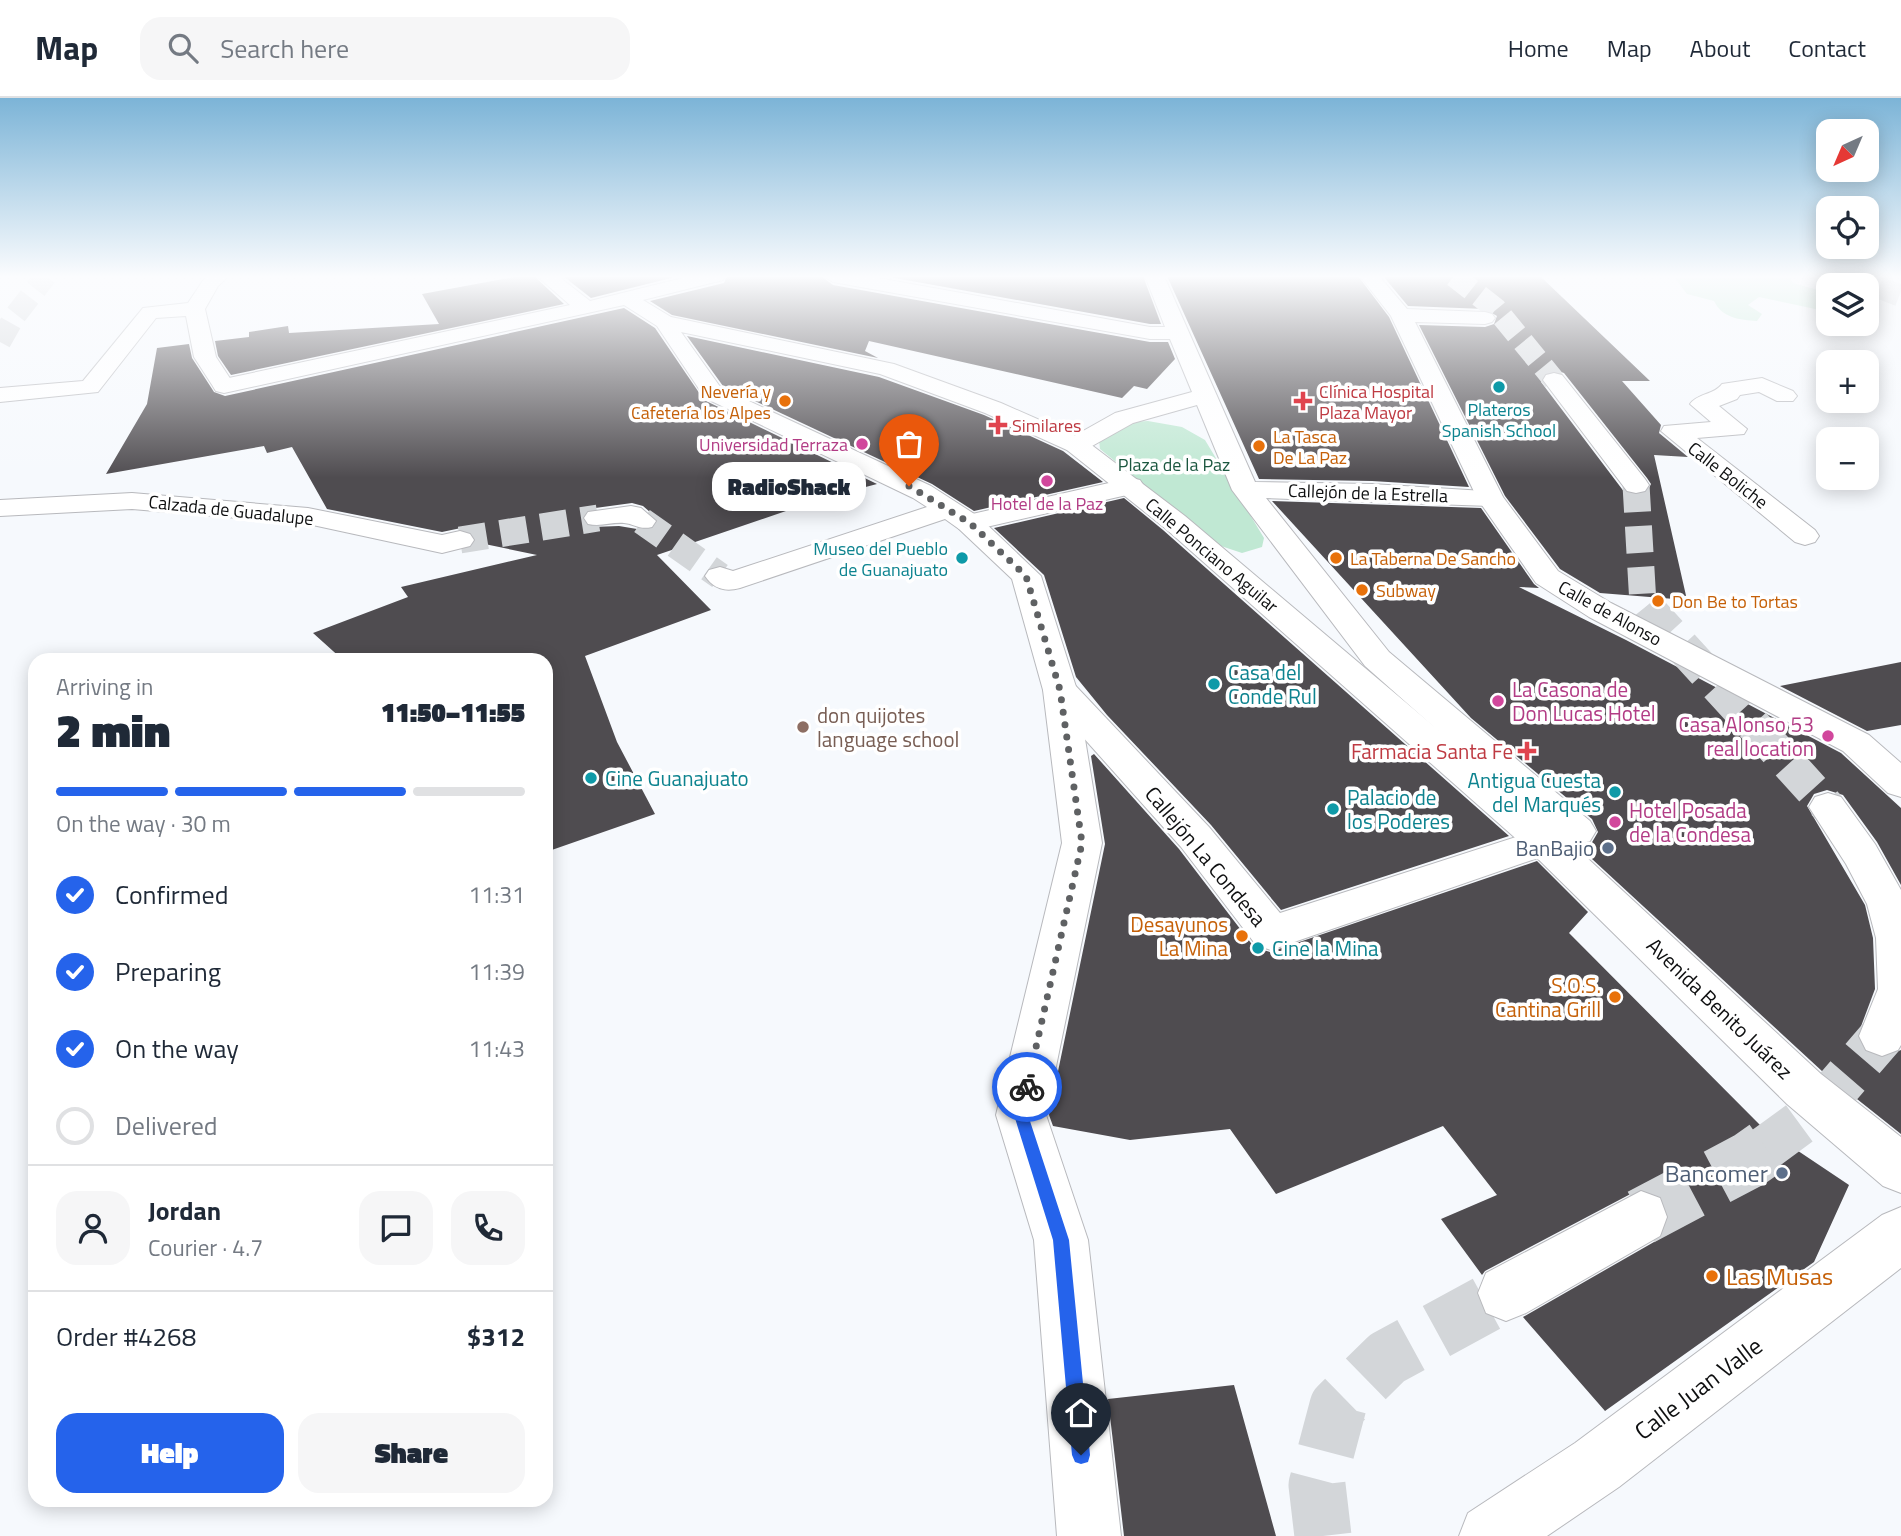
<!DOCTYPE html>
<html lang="en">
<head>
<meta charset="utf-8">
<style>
	body { margin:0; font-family:"Titillium Web",sans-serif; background:#f6f6f7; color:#1f2937; height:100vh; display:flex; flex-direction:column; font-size:26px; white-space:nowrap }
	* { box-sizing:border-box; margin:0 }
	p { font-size:23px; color:#747a83 }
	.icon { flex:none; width:38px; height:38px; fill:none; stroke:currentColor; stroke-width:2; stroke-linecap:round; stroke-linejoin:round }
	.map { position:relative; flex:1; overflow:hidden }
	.panel { position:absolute; left:28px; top:555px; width:525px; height:854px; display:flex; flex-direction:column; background:#fff; border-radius:21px; box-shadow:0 4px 18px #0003 }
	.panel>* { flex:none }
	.needle { width:46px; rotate:224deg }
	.fabs { position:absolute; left:1816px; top:21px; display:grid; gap:14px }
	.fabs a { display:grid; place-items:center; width:63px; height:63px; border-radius:14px; background:#fff; box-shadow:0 4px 18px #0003; font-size:35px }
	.pin { position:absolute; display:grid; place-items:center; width:60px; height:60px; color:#fff; margin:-72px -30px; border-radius:50% 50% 50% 0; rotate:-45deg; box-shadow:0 0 7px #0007 }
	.pin .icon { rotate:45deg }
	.courier { position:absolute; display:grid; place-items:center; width:70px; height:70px; margin:-35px; border:5px solid #2563eb; border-radius:50%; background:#fff; color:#222; box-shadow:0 2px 9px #0007 }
	.bubble { position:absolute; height:49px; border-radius:21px; background:#fff; box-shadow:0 4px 18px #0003; font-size:23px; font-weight:800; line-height:49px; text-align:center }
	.head em { font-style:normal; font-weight:800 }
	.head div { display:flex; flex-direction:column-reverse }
	.head { display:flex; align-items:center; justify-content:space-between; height:119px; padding:0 28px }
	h1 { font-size:46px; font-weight:800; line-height:52px }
	.bar { display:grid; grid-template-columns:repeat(4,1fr); gap:10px 7px; align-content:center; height:84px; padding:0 28px }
	.bar i { height:9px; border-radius:5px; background:#e0e1e3 }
	.bar .current { background:#2563eb }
	.bar p { grid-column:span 4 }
	.line { display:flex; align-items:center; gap:18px; padding:0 28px; border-top:2px solid #e0e1e3 }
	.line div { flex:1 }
	.round { display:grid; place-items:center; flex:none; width:74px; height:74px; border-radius:21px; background:#f6f6f7 }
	ol { padding:0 28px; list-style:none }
	li { display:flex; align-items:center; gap:21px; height:77px }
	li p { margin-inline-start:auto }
	li .icon { padding:7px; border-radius:50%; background:#2563eb; color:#fff; stroke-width:4 }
	li:last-child { color:#747a83 }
	li i { width:38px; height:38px; border:4px solid #e0e1e3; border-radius:50% }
	.primary-button { display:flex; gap:14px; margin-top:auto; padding:14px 28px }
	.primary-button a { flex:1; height:80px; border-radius:21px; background:#2563eb; color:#fff; font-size:28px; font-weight:800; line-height:80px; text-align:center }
	.primary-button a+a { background:#f6f6f7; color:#1f2937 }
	header { display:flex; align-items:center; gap:42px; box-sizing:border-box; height:98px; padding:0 35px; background:#fff; border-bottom:2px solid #e0e1e3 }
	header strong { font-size:33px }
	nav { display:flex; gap:38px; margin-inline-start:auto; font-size:24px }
	.search { width:490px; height:63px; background:#f6f6f7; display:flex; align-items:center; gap:18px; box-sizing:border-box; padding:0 24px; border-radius:21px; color:#747a83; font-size:26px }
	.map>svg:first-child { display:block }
	.green { fill:#c0e8d3 }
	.building { fill:#4f4c50; fill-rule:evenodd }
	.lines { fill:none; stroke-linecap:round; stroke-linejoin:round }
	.minor-tunnel-far4 { stroke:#d3d6d9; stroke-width:22; stroke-dasharray:22 10; stroke-linecap:butt }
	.minor-tunnel-far3 { stroke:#d3d6d9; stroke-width:27; stroke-dasharray:27 14; stroke-linecap:butt }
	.minor-tunnel-far2 { stroke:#d3d6d9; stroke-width:35; stroke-dasharray:35 18; stroke-linecap:butt }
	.minor-tunnel-far1 { stroke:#d3d6d9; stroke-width:45; stroke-dasharray:45 23; stroke-linecap:butt }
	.minor-tunnel { stroke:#d3d6d9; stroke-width:57; stroke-dasharray:57 29; stroke-linecap:butt }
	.pedestrian-casing { stroke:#b8b9bd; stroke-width:2 }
	.minor-casing { stroke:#b8b9bd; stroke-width:2 }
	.pedestrian { fill:#fff; fill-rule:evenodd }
	.minor { fill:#fff; fill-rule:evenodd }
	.route { fill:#2563eb }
	.done { stroke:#5f6163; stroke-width:7; stroke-dasharray:0 12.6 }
	.culture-dot { fill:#0f9aa8; stroke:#fff; stroke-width:2.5 }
	.food-dot { fill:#e8710a; stroke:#fff; stroke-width:2.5 }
	.health-dot { fill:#e0444e; stroke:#fff; stroke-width:2.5 }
	.hotel-dot { fill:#d1479c; stroke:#fff; stroke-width:2.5 }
	.education-dot { fill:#8d6e63; stroke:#fff; stroke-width:2.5 }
	.service-dot { fill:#5c6f8a; stroke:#fff; stroke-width:2.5 }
	.labels { text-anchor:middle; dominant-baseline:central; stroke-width:7; stroke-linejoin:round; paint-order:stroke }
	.far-food-label { font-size:18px; fill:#c56008; stroke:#fff; text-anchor:start }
	.far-health-label { font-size:18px; fill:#be3a42; stroke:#fff; text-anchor:start }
	.far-culture-label { font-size:18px; fill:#0d838f; stroke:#fff }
	.far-hotel-label { font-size:18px; fill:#b23c85; stroke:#fff; text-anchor:end }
	.far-park-label { font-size:18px; fill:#1b573f; stroke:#fff }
	.far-street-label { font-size:18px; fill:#0e0f10; stroke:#fff }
	.culture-label { font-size:21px; fill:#0d838f; stroke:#fff; text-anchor:start }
	.hotel-label { font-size:21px; fill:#b23c85; stroke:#fff; text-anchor:start }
	.education-label { font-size:21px; fill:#785e54; stroke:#fff; text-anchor:start }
	.health-label { font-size:21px; fill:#be3a42; stroke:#fff; text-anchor:end }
	.service-label { font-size:21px; fill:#4e5e75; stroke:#fff; text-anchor:end }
	.street-label { font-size:21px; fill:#0e0f10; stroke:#fff }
	.food-label { font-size:21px; fill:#c56008; stroke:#fff; text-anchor:end }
	.near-service-label { font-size:24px; fill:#4e5e75; stroke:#fff; text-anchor:end }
	.near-food-label { font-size:24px; fill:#c56008; stroke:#fff; text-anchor:start }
	.near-street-label { font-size:24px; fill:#0e0f10; stroke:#fff }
</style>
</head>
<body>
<header>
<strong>Map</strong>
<div class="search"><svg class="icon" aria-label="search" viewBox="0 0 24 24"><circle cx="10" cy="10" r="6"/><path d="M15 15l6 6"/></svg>Search here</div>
<nav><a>Home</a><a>Map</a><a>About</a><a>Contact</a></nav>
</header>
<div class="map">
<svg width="1901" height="1438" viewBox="0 0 1901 1438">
	<rect width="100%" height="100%" fill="#f6f9fd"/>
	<path class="green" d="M 1669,178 L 1789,178 L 1793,185 L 1829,195 L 1829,214 L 1759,199 L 1748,207 L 1762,216 L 1757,223 C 1740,222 1722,220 1714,203 L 1687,196 L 1674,179 Z
		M 1148,323 L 1182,329 L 1205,342 L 1264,440 L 1262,449 L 1242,455 L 1218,447 L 1100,351 L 1099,342 L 1131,324 Z"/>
	<path class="building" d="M 519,178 L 534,178 L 564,206 L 231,277 L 218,258 L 215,243 L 249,239 L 249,234 L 288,228 L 289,235 L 439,226 L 422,196 Z
		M 563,178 L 679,178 L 591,200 Z
		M 727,178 L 821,178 L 833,187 L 1150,244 L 1168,244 L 1175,261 L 1147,291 L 1134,288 L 1122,300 L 869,243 L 865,253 L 878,260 L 672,217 L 650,203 L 724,185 Z
		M 884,178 L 1143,178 L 1161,226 L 1150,226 Z
		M 1167,178 L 1358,178 L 1389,219 L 1469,389 L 1372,383 L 1259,381 Z
		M 1383,178 L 1540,178 L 1650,283 L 1622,283 L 1661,327 L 1659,335 L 1688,359 L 1654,357 L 1687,502 L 1600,495 L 1560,471 L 1505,398 L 1419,227 L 1485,229 L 1494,226 L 1497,218 L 1485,211 L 1408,208 ZM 1555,272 L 1564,275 L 1647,380 L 1651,386 L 1647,394 L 1637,398 L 1625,395 L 1541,284 L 1544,276 Z
		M 624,210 L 655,230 L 704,302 L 877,386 L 824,400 L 657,457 L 711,512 L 585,558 L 617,644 L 655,716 L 546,754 L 546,562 L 343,562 L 313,535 L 408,499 L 401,489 L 537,457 L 475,444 L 472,435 L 461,430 L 442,434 L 327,411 L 292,349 L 267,355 L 264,348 L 106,376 L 147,306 L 157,250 L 189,246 L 192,260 L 214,294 L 225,298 ZM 632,405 L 643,408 L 658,421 L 654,430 L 643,432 L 619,428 L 592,429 L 586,427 L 582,421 L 588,411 Z
		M 687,238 L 879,279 L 984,317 L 1063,353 L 1103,384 L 974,413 L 932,386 L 723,288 Z
		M 1124,400 L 1163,432 L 1509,738 L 1281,812 L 1211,727 L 1107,617 L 1076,579 L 1044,477 L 994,430 Z
		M 1272,403 L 1481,410 L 1534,486 L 1539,490 L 1519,489 L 1626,542 L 1841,655 L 1901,710 L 1901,787 L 1877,744 L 1843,697 L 1827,692 L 1814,696 L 1807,708 L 1865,807 L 1873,840 L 1875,891 L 1857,939 L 1865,954 L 1881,960 L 1901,952 L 1901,1036 L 1823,974 L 1579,749 L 1591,746 L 1598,734 L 1592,721 L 1471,620 Z
		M 1901,564 L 1901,627 L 1867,633 L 1780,588 Z
		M 1094,656 L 1179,751 L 1254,849 L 1270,854 L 1537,763 L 1588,814 L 1569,835 L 1761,1028 L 1849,1087 L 1814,1164 L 1605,1313 L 1523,1219 L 1661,1140 L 1669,1118 L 1661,1098 L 1640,1091 L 1485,1173 L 1482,1177 L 1441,1121 L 1497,1097 L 1443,1028 L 1276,1096 L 1230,1031 L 1130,1042 L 1053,1028 L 1049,1017 L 1105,746 L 1091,658 Z
		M 1234,1287 L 1276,1438 L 1124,1438 L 1108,1301 Z"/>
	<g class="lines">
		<path class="minor-tunnel-far4" d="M 1454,178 L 1496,211 L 1554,282
			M 1849,178 L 1901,198
			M 0,244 L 14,219 L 46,178"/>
		<path class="minor-tunnel-far3" d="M 1636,387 L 1643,506 L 1647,511
			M 642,423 L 720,478
			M 460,442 L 598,420"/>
		<path class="minor-tunnel-far2" d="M 1646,509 L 1828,709"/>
		<path class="minor-tunnel-far1" d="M 1763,1052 L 1819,1011 L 1882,938"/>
		<path class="minor-tunnel" d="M 1641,1119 L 1749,1062 L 1766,1050
			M 1323,1438 L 1317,1387 L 1338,1308 L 1387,1260 L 1506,1195"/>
		<defs>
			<path id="pedestrian" d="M 206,178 L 229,178 L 218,188 L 205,211 L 216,259 L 235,288 L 232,293 L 216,293 L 194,259 L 186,218 L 156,220 L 98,294 L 0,304 L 0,290 L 83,283 L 143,210 L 188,205 Z
				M 824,178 L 867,178 L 1150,229 L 1165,229 L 1145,178 L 1164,178 L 1255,384 L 1372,386 L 1500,394 L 1503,400 L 1500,406 L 1490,408 L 1266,400 L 1389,554 L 1590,723 L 1596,733 L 1590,743 L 1576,747 L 1563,743 L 1558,753 L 1271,852 L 1256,847 L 1181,749 L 1048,600 L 1043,592 L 1048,584 L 1060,581 L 1072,584 L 1209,729 L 1280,815 L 1547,729 L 1365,568 L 1232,392 L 1197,307 L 1133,325 L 1085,352 L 1076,355 L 1067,352 L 1063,347 L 1067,342 L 1115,315 L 1192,294 L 1170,241 L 1150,241 L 833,184 Z
				M 1762,280 L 1793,293 L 1797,298 L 1793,303 L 1777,303 L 1759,294 L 1740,297 L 1737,301 L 1719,308 L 1747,331 L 1744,336 L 1697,340 L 1815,432 L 1819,438 L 1815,444 L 1805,447 L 1795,444 L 1661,333 L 1664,328 L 1711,324 L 1690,306 C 1698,295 1714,297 1722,286 Z
				M 1131,380 L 1140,382 L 1144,388 L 1140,394 L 969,433 L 959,431 L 955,425 L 959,419 Z"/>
			<path id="minor" d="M 537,178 L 558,178 L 590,203 L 691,178 L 725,178 L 723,182 L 643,202 L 671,219 L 894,266 L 1001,305 L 1085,342 L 1185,418 L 1558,733 L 1821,976 L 1901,1039 L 1901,1095 L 1883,1088 L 1787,1006 L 1530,753 L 1165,430 L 1067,352 L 985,315 L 880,276 L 681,234 L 721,290 L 931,388 L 979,419 L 1041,478 L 1077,592 L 1102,745 L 1046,1017 L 1088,1142 L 1121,1438 L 1057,1438 L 1034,1142 L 996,1017 L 1062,745 L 1043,592 L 1012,481 L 959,431 L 945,421 L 740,490 C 725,494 714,491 705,478 L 709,472 L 720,469 L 733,473 L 927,409 L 913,400 L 705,300 L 657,228 L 624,207 L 224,295 L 216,293 L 213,288 L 216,283 L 224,281 L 570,207 Z
				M 1360,178 L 1379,178 L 1407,211 L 1485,214 L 1492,216 L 1495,220 L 1492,224 L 1485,226 L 1415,224 L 1503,399 L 1558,473 L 1611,505 L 1869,637 L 1901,665 L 1901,699 L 1888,695 L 1843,653 L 1589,519 L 1536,485 L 1477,400 L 1391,218 Z
				M 1554,275 L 1562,277 L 1645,381 L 1649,387 L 1645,393 L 1636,395 L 1627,393 L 1543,282 L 1546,277 Z
				M 132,395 L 308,410 L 442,437 L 460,433 L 470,436 L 474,442 L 470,448 L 442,455 L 308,426 L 132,411 L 0,418 L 0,402 Z
				M 631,408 L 641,410 L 656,423 L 652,429 C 639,432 635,426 624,425 C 611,424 601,429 588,426 L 584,420 L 588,414 Z
				M 1828,695 L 1841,699 L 1875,746 L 1901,792 L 1901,947 L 1898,952 L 1882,958 L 1866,952 L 1859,938 L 1878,891 L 1876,840 L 1867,806 L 1846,766 L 1809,709 L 1815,699 Z
				M 1641,1093 L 1660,1100 L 1667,1119 L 1660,1138 L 1526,1215 L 1506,1223 L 1486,1215 L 1478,1195 L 1486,1175 Z
				M 1901,1109 L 1901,1170 L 1619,1389 L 1547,1438 L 1459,1438 L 1468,1415 L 1575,1345 L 1882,1117 Z"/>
		</defs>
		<use href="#pedestrian" class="pedestrian-casing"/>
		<use href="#minor" class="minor-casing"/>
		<use href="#pedestrian" class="pedestrian"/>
		<use href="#minor" class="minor"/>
	</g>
	<linearGradient id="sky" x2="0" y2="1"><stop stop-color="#7cb4d7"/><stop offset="0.47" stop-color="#fbfcfe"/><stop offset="1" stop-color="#fbfcfe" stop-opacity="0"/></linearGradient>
	<rect width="1901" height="380" fill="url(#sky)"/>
	<path class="route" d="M 1027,983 L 1034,989 L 1028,1017 L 1069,1142 L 1090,1357 L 1088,1364 L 1081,1366 L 1075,1364 L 1072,1357 L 1053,1142 L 1014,1017 L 1020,989 Z"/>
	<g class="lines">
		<path class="done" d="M 909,388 L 970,425 L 1026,478 L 1060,592 L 1082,745 L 1027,989"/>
	</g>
	<g class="culture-dot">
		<circle cx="1499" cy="289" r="7"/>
		<circle cx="962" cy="460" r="7"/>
		<circle cx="1214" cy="586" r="7"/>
		<circle cx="591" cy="680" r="7"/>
		<circle cx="1615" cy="694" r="7"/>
		<circle cx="1333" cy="711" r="7"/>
		<circle cx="1258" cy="850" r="7"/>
	</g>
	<g class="food-dot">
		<circle cx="785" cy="303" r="7"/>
		<circle cx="1259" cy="348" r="7"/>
		<circle cx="1336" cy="460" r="7"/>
		<circle cx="1362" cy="492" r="7"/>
		<circle cx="1658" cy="503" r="7"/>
		<circle cx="1242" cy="838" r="7"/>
		<circle cx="1615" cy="899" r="7"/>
		<circle cx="1712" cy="1178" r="7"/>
	</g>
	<g class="health-dot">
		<path d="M1299.5 292.5h7v7h7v7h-7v7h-7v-7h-7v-7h7z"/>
		<path d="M994.5 316.5h7v7h7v7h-7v7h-7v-7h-7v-7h7z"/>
		<path d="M1523.5 642.5h7v7h7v7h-7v7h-7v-7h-7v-7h7z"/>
	</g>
	<g class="hotel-dot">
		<circle cx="862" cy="346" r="7"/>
		<circle cx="1047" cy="383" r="7"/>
		<circle cx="1498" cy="603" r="7"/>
		<circle cx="1828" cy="638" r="7"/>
		<circle cx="1615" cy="724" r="7"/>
	</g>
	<circle class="education-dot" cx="803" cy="629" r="7"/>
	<g class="service-dot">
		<circle cx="1608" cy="750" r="7"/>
		<circle cx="1782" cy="1075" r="7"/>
	</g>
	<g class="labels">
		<g class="far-food-label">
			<text x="771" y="293" text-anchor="end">Nevería y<tspan x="771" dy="21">Cafetería los Alpes</tspan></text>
			<text x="1273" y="338">La Tasca<tspan x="1273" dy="21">De La Paz</tspan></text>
			<text x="1350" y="460">La Taberna De Sancho</text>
			<text x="1376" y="492">Subway</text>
			<text x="1672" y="503">Don Be to Tortas</text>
		</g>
		<g class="far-health-label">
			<text x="1319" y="293">Clínica Hospital<tspan x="1319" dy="21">Plaza Mayor</tspan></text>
			<text x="1012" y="327">Similares</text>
		</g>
		<g class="far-culture-label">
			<text x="1499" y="311">Plateros<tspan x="1499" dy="21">Spanish School</tspan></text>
			<text x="948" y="450" text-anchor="end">Museo del Pueblo<tspan x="948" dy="21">de Guanajuato</tspan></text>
		</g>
		<g class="far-hotel-label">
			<text x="848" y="346">Universidad Terraza</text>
			<text x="1047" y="405" text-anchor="middle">Hotel de la Paz</text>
		</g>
		<g class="far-park-label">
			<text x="1174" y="366">Plaza de la Paz</text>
		</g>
		<g class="far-street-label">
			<text transform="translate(1728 377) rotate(38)">Calle Boliche</text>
			<text transform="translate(1368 395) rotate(2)">Callejón de la Estrella</text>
			<text transform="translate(231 412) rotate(6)">Calzada de Guadalupe</text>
			<text transform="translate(1212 457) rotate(40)">Calle Ponciano Aguilar</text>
			<text transform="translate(1610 515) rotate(29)">Calle de Alonso</text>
		</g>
		<g class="culture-label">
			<text x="1228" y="574">Casa del<tspan x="1228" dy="24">Conde Rul</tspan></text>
			<text x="605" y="680">Cine Guanajuato</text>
			<text x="1601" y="682" text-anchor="end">Antigua Cuesta<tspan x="1601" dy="24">del Marqués</tspan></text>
			<text x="1347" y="699">Palacio de<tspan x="1347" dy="24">los Poderes</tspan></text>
			<text x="1272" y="850">Cine la Mina</text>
		</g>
		<g class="hotel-label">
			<text x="1512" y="591">La Casona de<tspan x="1512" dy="24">Don Lucas Hotel</tspan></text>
			<text x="1814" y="626" text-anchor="end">Casa Alonso 53<tspan x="1814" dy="24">real location</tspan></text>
			<text x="1629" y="712">Hotel Posada<tspan x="1629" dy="24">de la Condesa</tspan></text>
		</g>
		<g class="education-label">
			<text x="817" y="617">don quijotes<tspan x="817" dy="24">language school</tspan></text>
		</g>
		<g class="health-label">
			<text x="1513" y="653">Farmacia Santa Fe</text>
		</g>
		<g class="service-label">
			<text x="1594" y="750">BanBajio</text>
		</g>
		<g class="street-label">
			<text transform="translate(1206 758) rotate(50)">Callejón La Condesa</text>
			<text transform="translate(1720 910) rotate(44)">Avenida Benito Juárez</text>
		</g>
		<g class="food-label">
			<text x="1228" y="826">Desayunos<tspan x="1228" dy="24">La Mina</tspan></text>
			<text x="1601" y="887">S.O.S.<tspan x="1601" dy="24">Cantina Grill</tspan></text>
		</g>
		<g class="near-service-label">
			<text x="1768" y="1075">Bancomer</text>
		</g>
		<g class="near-food-label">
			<text x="1726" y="1178">Las Musas</text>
		</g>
		<g class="near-street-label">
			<text transform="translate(1698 1290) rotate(-37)">Calle Juan Valle</text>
		</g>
	</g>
</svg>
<div class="fabs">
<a><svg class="needle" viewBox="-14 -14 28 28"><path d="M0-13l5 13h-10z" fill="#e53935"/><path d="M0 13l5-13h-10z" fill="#747a83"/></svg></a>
<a><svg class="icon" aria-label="locate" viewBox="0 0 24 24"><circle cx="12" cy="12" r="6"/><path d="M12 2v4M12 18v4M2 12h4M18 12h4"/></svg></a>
<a><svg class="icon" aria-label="layers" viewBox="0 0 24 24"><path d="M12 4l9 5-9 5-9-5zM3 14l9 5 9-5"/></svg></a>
<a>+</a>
<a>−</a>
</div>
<div class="pin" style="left:909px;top:388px;background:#ea580c"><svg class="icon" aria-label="bag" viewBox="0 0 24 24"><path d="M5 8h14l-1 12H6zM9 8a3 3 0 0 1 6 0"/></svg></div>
<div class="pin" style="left:1081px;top:1357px;background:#1f2937"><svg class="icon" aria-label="home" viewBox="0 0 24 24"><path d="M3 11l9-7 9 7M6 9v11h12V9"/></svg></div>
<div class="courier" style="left:1027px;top:989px"><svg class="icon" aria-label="bike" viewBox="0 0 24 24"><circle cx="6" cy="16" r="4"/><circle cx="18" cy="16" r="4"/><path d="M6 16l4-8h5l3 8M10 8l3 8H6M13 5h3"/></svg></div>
<div class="bubble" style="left:712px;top:364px;width:154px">RadioShack</div>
<section class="panel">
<div class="head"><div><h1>2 min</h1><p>Arriving in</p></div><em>11:50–11:55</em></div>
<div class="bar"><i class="current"></i><i class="current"></i><i class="current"></i><i></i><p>On the way · 30 m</p></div>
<ol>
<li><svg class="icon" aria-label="check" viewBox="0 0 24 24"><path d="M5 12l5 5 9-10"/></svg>Confirmed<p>11:31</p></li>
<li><svg class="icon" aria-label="check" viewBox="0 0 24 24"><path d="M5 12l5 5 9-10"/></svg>Preparing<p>11:39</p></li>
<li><svg class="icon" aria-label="check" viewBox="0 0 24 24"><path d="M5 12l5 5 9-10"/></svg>On the way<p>11:43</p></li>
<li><i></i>Delivered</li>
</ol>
<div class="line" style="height:126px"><a class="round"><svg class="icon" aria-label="person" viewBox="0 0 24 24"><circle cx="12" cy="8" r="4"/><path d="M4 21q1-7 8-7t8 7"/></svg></a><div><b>Jordan</b><p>Courier · 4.7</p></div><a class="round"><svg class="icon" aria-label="chat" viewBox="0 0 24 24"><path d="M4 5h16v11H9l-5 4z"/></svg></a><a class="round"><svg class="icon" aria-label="phone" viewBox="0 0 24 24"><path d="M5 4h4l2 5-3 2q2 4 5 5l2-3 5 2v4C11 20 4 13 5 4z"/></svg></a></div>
<div class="line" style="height:91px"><div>Order #4268</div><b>$312</b></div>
<div class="primary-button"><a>Help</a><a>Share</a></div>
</section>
</div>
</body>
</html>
